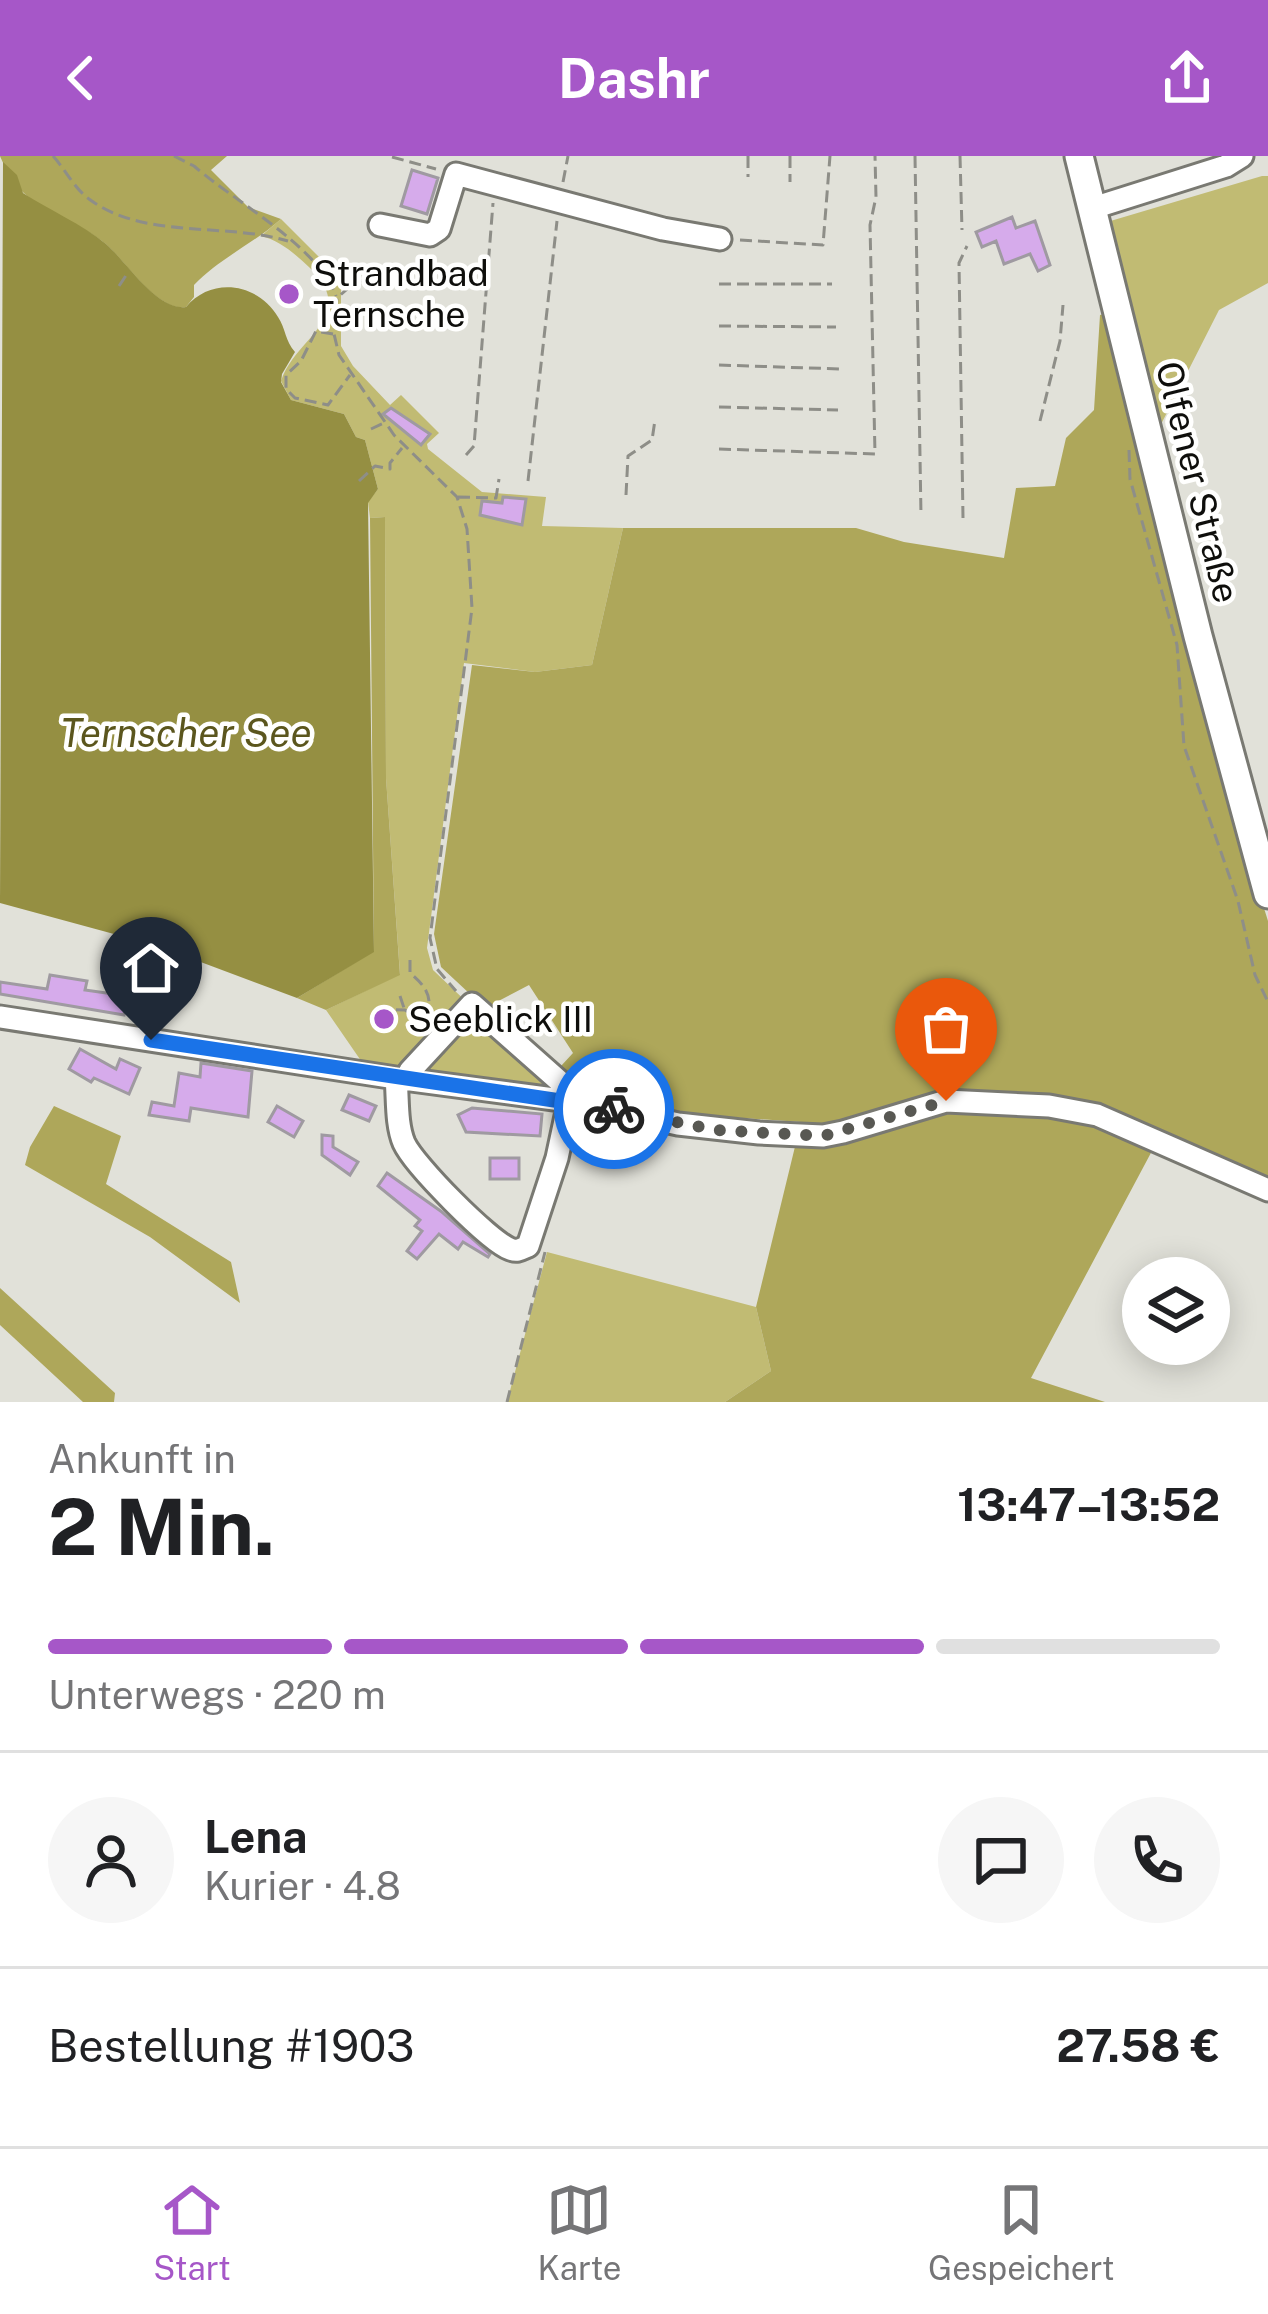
<!DOCTYPE html>
<html lang="de">
<head>
<meta charset="utf-8">
<style>
	body { margin:0; font-family:"Public Sans",sans-serif; background:#f6f6f6; color:#202124; height:100vh; display:flex; flex-direction:column; font-size:45px; white-space:nowrap }
	* { box-sizing:border-box; margin:0 }
	p { font-size:39px; color:#757577 }
	.icon { flex:none; width:66px; height:66px; fill:none; stroke:currentColor; stroke-width:2; stroke-linecap:round; stroke-linejoin:round }
	.map { position:relative; height:1246px; overflow:hidden }
	.side { display:flex; flex-direction:column; background:#fff; flex:1 }
	.side>* { flex:none }
	.controls { position:absolute; left:1122px; top:1101px; display:grid; gap:24px }
	.controls a { display:grid; place-items:center; width:108px; height:108px; border-radius:50%; background:#fff; box-shadow:0 6px 30px #0003; font-size:60px }
	.pin { position:absolute; display:grid; place-items:center; width:102px; height:102px; color:#fff; margin:-123px -51px; border-radius:50% 50% 50% 0; rotate:-45deg; box-shadow:0 0 12px #0007 }
	.pin .icon { rotate:45deg }
	.courier { position:absolute; display:grid; place-items:center; width:120px; height:120px; margin:-60px; border:9px solid #1a73e8; border-radius:50%; background:#fff; color:#222; box-shadow:0 3px 15px #0007 }
	.head em { font-style:normal; font-weight:700 }
	.head div { display:flex; flex-direction:column-reverse }
	.head { display:flex; align-items:center; justify-content:space-between; height:204px; padding:0 48px }
	h1 { font-size:78px; font-weight:700; line-height:90px }
	.bar { display:grid; grid-template-columns:repeat(4,1fr); gap:18px 12px; align-content:center; height:144px; padding:0 48px }
	.bar i { height:15px; border-radius:9px; background:#e0e0e0 }
	.bar .active { background:#a657c8 }
	.bar p { grid-column:span 4 }
	.line { display:flex; align-items:center; gap:30px; padding:0 48px; border-top:3px solid #e0e0e0 }
	.line div { flex:1 }
	.round { display:grid; place-items:center; flex:none; width:126px; height:126px; border-radius:63px; background:#f6f6f6 }
	header { display:flex; justify-content:space-between; align-items:center; height:156px; padding:0 48px; background:#a657c8; color:#fff; font-size:54px; font-weight:700 }
	.dock { display:flex; justify-content:space-around; align-items:center; height:168px; border-top:3px solid #e0e0e0; background:#fff; font-size:33px; color:#757577 }
	.dock a { display:grid; justify-items:center; gap:6px }
	.dock .active { color:#a657c8 }
	.map>svg:first-child { display:block }
	.green { fill:#c1bb73 }
	.forest { fill:#aea75a }
	.water { fill:#958f42 }
	.building { fill:#d6abeb; stroke:#9f9aa1; stroke-width:3 }
	.lines { fill:none; stroke-linecap:round; stroke-linejoin:round }
	.minor-casing { stroke:#797972; stroke-width:27 }
	.major-casing { stroke:#797972; stroke-width:33 }
	.path { stroke:#8e8e88; stroke-width:3; stroke-dasharray:12 6; stroke-linecap:butt }
	.minor { stroke:#fff; stroke-width:21 }
	.major { stroke:#fff; stroke-width:27 }
	.done { stroke:#585853; stroke-width:12; stroke-dasharray:0 21.6 }
	.route { stroke:#1a73e8; stroke-width:15 }
	.poi-dot { fill:#a657c8; stroke:#fffffe; stroke-width:4.5 }
	.labels { text-anchor:middle; dominant-baseline:central; stroke-width:9; stroke-linejoin:round; paint-order:stroke }
	.poi-label { font-size:36px; fill:#0e0e0b; stroke:#fffffe; text-anchor:start }
	.street-label { font-size:36px; fill:#0e0e0b; stroke:#fffffe }
	.water-label { font-size:39px; font-style:italic; fill:#5b561d; stroke:#fffffe }
</style>
</head>
<body>
<header><svg class="icon" aria-label="back" viewBox="0 0 24 24"><path d="M15 5l-7 7 7 7"/></svg>Dashr<svg class="icon" aria-label="share" viewBox="0 0 24 24"><path d="M12 15V3M7 8l5-5 5 5M5 13v7h14v-7"/></svg></header>
<div class="map">
<svg width="1268" height="1246" viewBox="0 0 1268 1246">
	<rect width="100%" height="100%" fill="#e1e1d9"/>
	<path class="green" d="M 1262,20 L 1268,20 L 1268,127 L 1219,154 L 1151,288 L 1097,69 Z
		M 281,63 L 341,123 L 341,190 L 353,210 L 390,249 L 401,239 L 439,277 L 427,288 L 428,293 L 482,336 L 546,341 L 542,370 L 623,372 L 592,509 L 535,516 L 464,507 L 427,792 L 433,814 L 474,853 L 468,863 L 539,920 L 569,936 L 366,912 L 326,854 L 400,818 L 386,622 L 385,361 L 370,362 L 368,346 L 378,333 L 365,284 L 356,281 L 344,258 L 291,244 L 281,225 C 295,181 360,161 310,112 C 295,98 281,85 261,80 Z
		M 547,1096 L 756,1151 L 771,1215 L 725,1246 L 507,1246 Z"/>
	<path class="forest" d="M 0,0 L 227,0 L 211,14 L 248,51 L 281,63 C 253,88 220,102 194,129 L 194,141 L 186,151 C 158,156 127,107 107,89 C 83,68 48,59 25,38 C 15,29 3,8 0,0 Z
		M 1113,156 L 1243,685 L 1268,765 L 1268,1025 L 1153,993 L 1031,1222 L 1105,1246 L 725,1246 L 771,1215 L 756,1151 L 801,966 L 683,958 L 595,940 L 561,910 L 573,897 L 529,829 L 485,852 L 441,811 L 434,778 L 472,509 L 535,516 L 592,509 L 623,372 L 856,372 L 904,386 L 1004,402 L 1016,332 L 1055,330 L 1066,282 L 1094,254 L 1100,159 Z
		M 385,361 L 386,622 L 400,819 L 326,854 L 297,842 L 374,795 L 370,362 Z
		M 54,950 L 121,980 L 106,1028 L 231,1106 L 240,1147 L 150,1081 L 25,1009 L 30,991 Z
		M 0,1132 L 115,1237 L 114,1246 L 83,1246 L 0,1169 Z"/>
	<path class="water" d="M 3,6 L 17,19 L 23,37 C 49,54 82,68 106,88 C 127,106 157,155 186,151 C 211,121 257,126 278,161 C 286,173 285,185 295,196 L 282,218 L 281,226 L 291,244 L 344,258 L 356,281 L 365,284 L 378,333 L 368,347 L 374,796 L 297,842 L 158,790 L 0,747 Z"/>
	<path class="building" d="M 412,14 L 438,22 L 427,58 L 401,50 Z
		M 1012,61 L 1016,72 L 1035,65 L 1050,109 L 1038,115 L 1030,98 L 1004,108 L 996,85 L 982,91 L 976,76 Z
		M 391,252 L 430,278 L 421,289 L 383,258 Z
		M 503,341 L 526,343 L 522,369 L 480,359 L 482,345 L 502,347 Z
		M 50,819 L 87,825 L 85,834 L 163,845 L 161,859 L 125,852 L 124,859 L 0,838 L 0,826 L 47,833 Z
		M 80,893 L 116,913 L 120,903 L 140,912 L 129,938 L 94,922 L 91,926 L 69,913 Z
		M 201,907 L 252,915 L 248,961 L 191,952 L 189,965 L 149,959 L 152,946 L 174,950 L 179,917 L 200,921 Z
		M 349,939 L 376,950 L 369,965 L 342,954 Z
		M 277,950 L 303,965 L 294,981 L 268,966 Z
		M 472,952 L 542,958 L 540,980 L 466,976 L 458,959 Z
		M 322,979 L 333,980 L 333,991 L 358,1006 L 350,1019 L 322,999 Z
		M 490,1002 L 519,1002 L 519,1023 L 490,1023 Z
		M 387,1017 L 442,1056 L 490,1098 L 488,1101 L 463,1086 L 458,1093 L 439,1078 L 417,1103 L 407,1095 L 422,1075 L 415,1070 L 420,1064 L 378,1030 Z"/>
	<g class="lines">
		<defs>
			<path id="minor" d="M 1093,52 L 1226,10 L 1242,0
				M 380,69 L 430,79 L 439,73 L 456,18 L 663,73 L 720,83
				M 0,861 L 396,922 L 584,947 L 678,968 L 759,977 L 823,980 L 843,976 L 946,945 L 1049,950 L 1097,959 L 1268,1034
				M 396,922 C 398,943 396,968 404,987 C 414,1009 489,1085 510,1093 C 518,1096 521,1093 528,1090 L 557,1002 L 569,946
				M 407,924 L 410,915 L 472,848 L 584,947"/>
			<path id="major" d="M 1079,0 L 1198,480 L 1268,738"/>
		</defs>
		<use href="#minor" class="minor-casing"/>
		<use href="#major" class="major-casing"/>
		<path class="path" d="M 53,0 C 65,13 74,32 89,43 C 144,84 225,66 288,85
			M 174,0 L 194,10 C 235,46 318,90 336,140
			M 748,0 L 748,21
			M 790,0 L 790,26
			M 915,0 L 921,360
			M 960,0 L 962,74
			M 392,1 L 436,13
			M 563,26 L 568,0
			M 740,84 L 823,89 L 830,0
			M 366,124 L 355,126 L 337,142 L 334,178 L 339,199 L 394,279 L 457,341 L 467,373 L 472,452 L 430,782 L 437,813 L 456,835
			M 719,128 L 832,128
			M 119,130 L 129,115
			M 719,170 L 836,171
			M 333,178 L 316,175 L 301,205 L 286,219 L 286,233 L 295,242 L 328,249 L 350,219
			M 719,209 L 840,213
			M 719,251 L 838,254
			M 1040,265 L 1060,185 L 1063,149
			M 371,273 L 384,267
			M 719,293 L 875,298 L 870,69 L 876,41 L 875,0
			M 1129,294 L 1130,323 L 1177,489 L 1184,590 L 1238,745 L 1255,819 L 1268,846
			M 466,299 L 474,290 L 493,47
			M 359,325 L 375,310 L 390,313 L 390,307 L 402,292
			M 528,325 L 557,65
			M 626,339 L 628,300 L 652,284 L 655,264
			M 458,341 L 496,342 L 499,323
			M 963,362 L 959,107 L 967,90
			M 410,804 L 410,817 C 430,834 431,841 428,867
			M 400,840 L 404,852
			M 378,853 L 405,854 L 426,868
			M 507,1246 L 545,1096"/>
		<use href="#minor" class="minor"/>
		<use href="#major" class="major"/>
	</g>
	<g class="lines">
		<path class="done" d="M 614,953 L 715,974 L 823,980 L 946,945"/>
		<path class="route" d="M 151,884 L 614,953"/>
	</g>
	<g class="poi-dot">
		<circle cx="289" cy="138" r="12"/>
		<circle cx="384" cy="863" r="12"/>
	</g>
	<g class="labels">
		<g class="poi-label">
			<text x="313" y="117">Strandbad<tspan x="313" dy="41">Ternsche</tspan></text>
			<text x="408" y="863">Seeblick III</text>
		</g>
		<g class="street-label">
			<text transform="translate(1198 326) rotate(76)">Olfener Straße</text>
		</g>
		<g class="water-label">
			<text x="186" y="577">Ternscher See</text>
		</g>
	</g>
</svg>
<div class="controls">
<a><svg class="icon" aria-label="layers" viewBox="0 0 24 24"><path d="M12 4l9 5-9 5-9-5zM3 14l9 5 9-5"/></svg></a>
</div>
<div class="pin" style="left:946px;top:945px;background:#ea580c"><svg class="icon" aria-label="bag" viewBox="0 0 24 24"><path d="M5 8h14l-1 12H6zM9 8a3 3 0 0 1 6 0"/></svg></div>
<div class="pin" style="left:151px;top:884px;background:#1f2937"><svg class="icon" aria-label="home" viewBox="0 0 24 24"><path d="M3 11l9-7 9 7M6 9v11h12V9"/></svg></div>
<div class="courier" style="left:614px;top:953px"><svg class="icon" aria-label="bike" viewBox="0 0 24 24"><circle cx="6" cy="16" r="4"/><circle cx="18" cy="16" r="4"/><path d="M6 16l4-8h5l3 8M10 8l3 8H6M13 5h3"/></svg></div>
</div>
<section class="side">
<div class="head"><div><h1>2 Min.</h1><p>Ankunft in</p></div><em>13:47–13:52</em></div>
<div class="bar"><i class="active"></i><i class="active"></i><i class="active"></i><i></i><p>Unterwegs · 220 m</p></div>
<div class="line" style="height:216px"><a class="round"><svg class="icon" aria-label="person" viewBox="0 0 24 24"><circle cx="12" cy="8" r="4"/><path d="M4 21q1-7 8-7t8 7"/></svg></a><div><b>Lena</b><p>Kurier · 4.8</p></div><a class="round"><svg class="icon" aria-label="chat" viewBox="0 0 24 24"><path d="M4 5h16v11H9l-5 4z"/></svg></a><a class="round"><svg class="icon" aria-label="phone" viewBox="0 0 24 24"><path d="M5 4h4l2 5-3 2q2 4 5 5l2-3 5 2v4C11 20 4 13 5 4z"/></svg></a></div>
<div class="line" style="height:156px"><div>Bestellung #1903</div><b>27.58 €</b></div>
</section>
<nav class="dock">
<a class="active"><svg class="icon" aria-label="home" viewBox="0 0 24 24"><path d="M3 11l9-7 9 7M6 9v11h12V9"/></svg>Start</a>
<a><svg class="icon" aria-label="map" viewBox="0 0 24 24"><path d="M3 6l6-2 6 2 6-2v14l-6 2-6-2-6 2zM9 4v14M15 6v14"/></svg>Karte</a>
<a><svg class="icon" aria-label="saved" viewBox="0 0 24 24"><path d="M7 4h10v16l-5-4-5 4z"/></svg>Gespeichert</a>
</nav>
</body>
</html>
